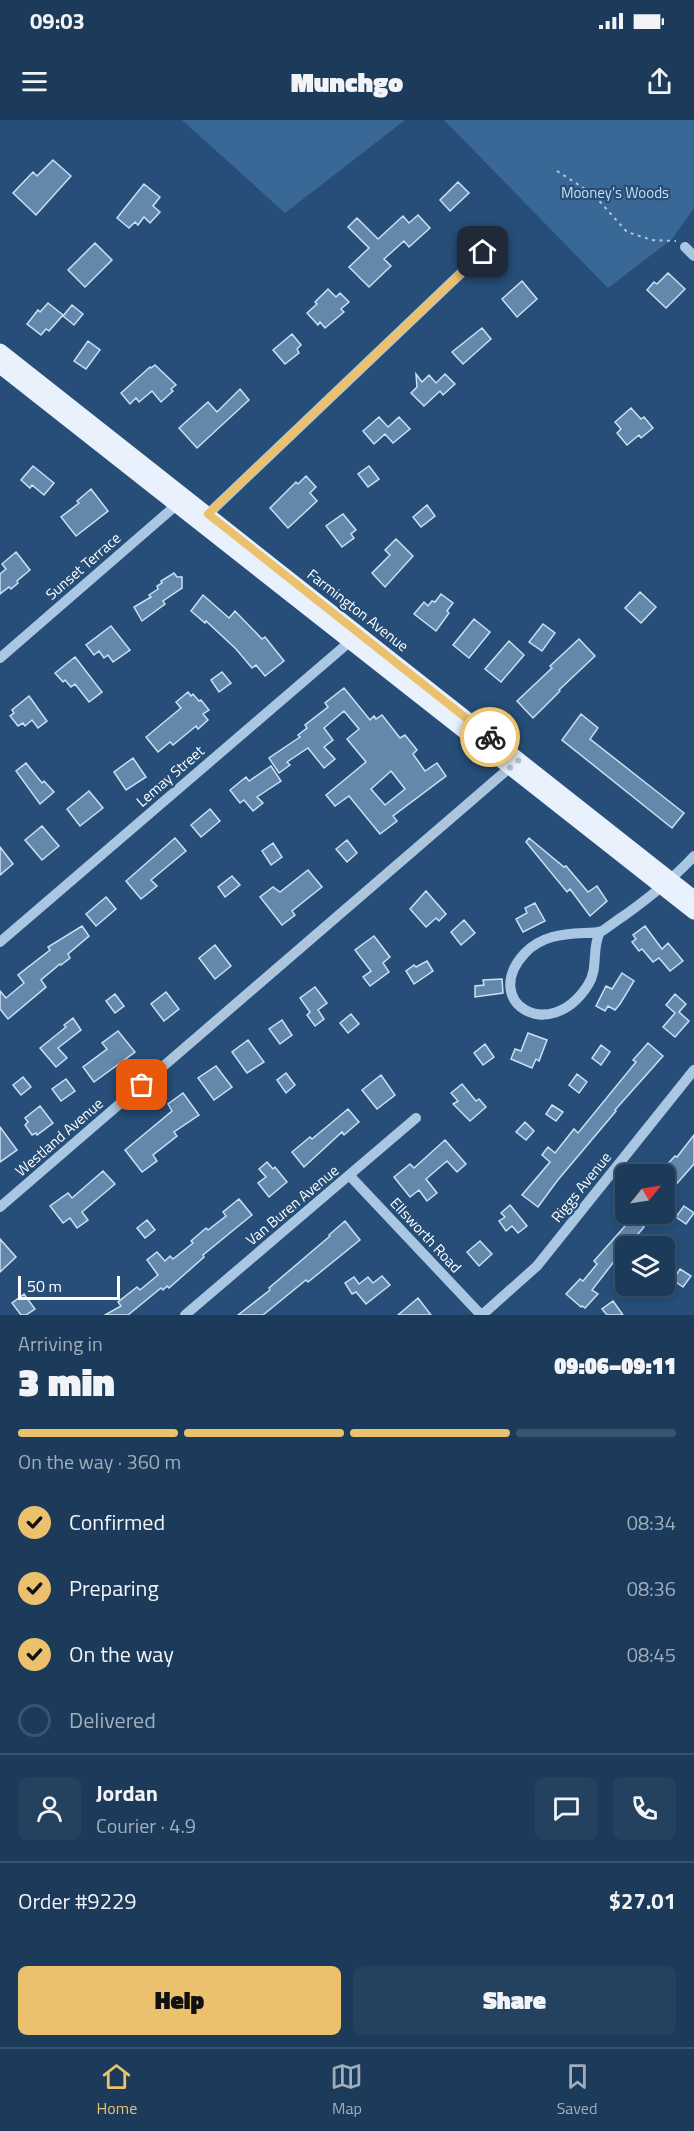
<!DOCTYPE html>
<html lang="en">
<head>
<meta charset="utf-8">
<style>
	body { margin:0; font-family:"Titillium Web",sans-serif; background:#254160; color:#f1f3f6; height:100vh; display:flex; flex-direction:column; font-size:22px; white-space:nowrap }
	* { box-sizing:border-box; margin:0 }
	p { font-size:20px; color:#a0adbb }
	.icon { flex:none; width:33px; height:33px; fill:none; stroke:currentColor; stroke-width:2; stroke-linecap:round; stroke-linejoin:round }
	.map { position:relative; height:1195px; overflow:hidden }
	.panel { display:flex; flex-direction:column; background:#1c3a5a; flex:1 }
	.panel>* { flex:none }
	.needle { width:39px; rotate:60deg }
	.fabs { position:absolute; left:615px; top:1044px; display:grid; gap:12px }
	.fabs a { display:grid; place-items:center; width:60px; height:60px; border-radius:9px; background:#1c3a5a; box-shadow:0 3px 9px #0003,0 0 0 2px #3a5470; font-size:30px }
	.scale { position:absolute; left:18px; bottom:15px; width:102px; box-sizing:border-box; padding-left:6px; border:3px solid #fff; border-top:0; font-size:16px; line-height:21px; white-space:nowrap; color:#fff; -webkit-text-stroke:4px #264e78; paint-order:stroke }
	.pin { position:absolute; display:grid; place-items:center; width:51px; height:51px; color:#fff; margin:-26px; border-radius:12px; box-shadow:0 3px 9px #0006 }
	.courier { position:absolute; display:grid; place-items:center; width:60px; height:60px; margin:-30px; border:4px solid #ebc16e; border-radius:50%; background:#fff; color:#222; box-shadow:0 2px 8px #0007 }
	.head em { font-style:normal; font-weight:800 }
	.head div { display:flex; flex-direction:column-reverse }
	.head { display:flex; align-items:center; justify-content:space-between; height:102px; padding:0 18px }
	h1 { font-size:39px; font-weight:800; line-height:45px }
	.bar { display:grid; grid-template-columns:repeat(4,1fr); gap:9px 6px; align-content:center; height:72px; padding:0 18px }
	.bar i { height:8px; border-radius:4px; background:#3a5470 }
	.bar .active { background:#ebc16e }
	.bar p { grid-column:span 4 }
	.line { display:flex; align-items:center; gap:15px; padding:0 18px; border-top:2px solid #3a5470 }
	.line div { flex:1 }
	.round { display:grid; place-items:center; flex:none; width:63px; height:63px; border-radius:9px; background:#254160 }
	ol { padding:0 18px; list-style:none }
	li { display:flex; align-items:center; gap:18px; height:66px }
	li p { margin-inline-start:auto }
	li .icon { padding:6px; border-radius:50%; background:#ebc16e; color:#111; stroke-width:4 }
	li:last-child { color:#a0adbb }
	li i { width:33px; height:33px; border:3px solid #3a5470; border-radius:50% }
	.primary-button { display:flex; gap:12px; margin-top:auto; padding:12px 18px }
	.primary-button a { flex:1; height:69px; border-radius:9px; background:#ebc16e; color:#111; font-size:24px; font-weight:800; line-height:69px; text-align:center }
	.primary-button a+a { background:#254160; color:#f1f3f6 }
	.status { display:flex; justify-content:space-between; align-items:center; height:42px; padding:0 30px; background:#1c3a5a; direction:ltr }
	.status svg { height:16px; fill:currentColor }
	header { display:flex; justify-content:space-between; align-items:center; height:78px; padding:0 18px; background:#1c3a5a; font-size:27px; font-weight:800 }
	.dock { display:flex; justify-content:space-around; align-items:center; height:84px; border-top:2px solid #3a5470; background:#1c3a5a; font-size:16px; color:#a0adbb }
	.dock a { display:grid; justify-items:center; gap:3px }
	.dock .active { color:#ebc16e }
	.map>svg:first-child { display:block }
	.green { fill:#3a6896 }
	.building { fill:#6388ac; stroke:#cbdff3; stroke-width:1.5; fill-rule:evenodd }
	.lines { fill:none; stroke-linecap:round; stroke-linejoin:round }
	.path { stroke:#a9c6e3; stroke-width:2; stroke-dasharray:3 4.5; stroke-linecap:butt }
	.minor { stroke:#a9c6e3; stroke-width:10 }
	.major { stroke:#e8f1fc; stroke-width:15 }
	.done { stroke:#b3c1d0; stroke-width:6; stroke-dasharray:0 10.8 }
	.route { stroke:#ebc16e; stroke-width:8 }
	.labels { text-anchor:middle; dominant-baseline:central; stroke-width:4.5; stroke-linejoin:round; paint-order:stroke }
	.park-label { font-size:15px; fill:#cbdff3; stroke:#264e78 }
	.street-label { font-size:15px; fill:#fff; stroke:#264e78 }
</style>
</head>
<body>
<div class="status"><b>09:03</b><svg viewBox="0 0 49 12"><path d="M0 12V9h3v3zM5 12V6h3v6zM10 12V3h3v9zM15 12V0h3v12zM26 1h20v11H26zM47 4h2v5h-2z"/></svg></div>
<header><svg class="icon" aria-label="menu" viewBox="0 0 24 24"><path d="M4 6h16M4 12h16M4 18h16"/></svg>Munchgo<svg class="icon" aria-label="share" viewBox="0 0 24 24"><path d="M12 15V3M7 8l5-5 5 5M5 13v7h14v-7"/></svg></header>
<div class="map">
<svg width="694" height="1195" viewBox="0 0 694 1195">
	<rect width="100%" height="100%" fill="#264e78"/>
	<path class="green" d="M 182,0 L 405,0 L 285,93 Z
		M 444,0 L 694,0 L 694,88 L 672,119 L 608,168 Z"/>
	<path class="building" d="M 53,40 L 71,56 L 36,95 L 13,73 L 33,52 L 37,56 Z
		M 458,62 L 469,73 L 450,91 L 440,80 Z
		M 144,64 L 160,77 L 153,86 L 160,92 L 150,103 L 144,97 L 138,105 L 135,102 L 129,108 L 117,98 Z
		M 418,95 L 430,108 L 409,127 L 404,121 L 384,139 L 391,146 L 369,167 L 349,147 L 369,128 L 348,107 L 357,98 L 378,119 L 403,96 L 409,103 Z
		M 95,123 L 112,140 L 85,167 L 68,150 Z
		M 668,153 L 685,169 L 666,188 L 647,170 L 654,162 L 657,164 Z
		M 522,161 L 537,179 L 517,197 L 502,179 Z
		M 328,169 L 336,177 L 340,173 L 349,182 L 341,189 L 344,192 L 325,208 L 320,202 L 318,205 L 307,193 L 317,184 L 315,182 Z
		M 48,183 L 63,195 L 49,211 L 46,209 L 41,215 L 27,204 L 38,190 L 40,192 Z
		M 72,185 L 83,194 L 74,205 L 63,196 Z
		M 482,208 L 491,219 L 463,244 L 452,232 Z
		M 292,214 L 301,225 L 297,229 L 299,233 L 285,244 L 273,230 Z
		M 88,221 L 100,230 L 86,249 L 74,241 Z
		M 155,245 L 176,265 L 171,269 L 173,271 L 161,282 L 152,271 L 139,282 L 136,278 L 130,284 L 121,273 L 150,247 L 151,248 Z
		M 416,254 L 422,262 L 429,255 L 436,263 L 445,254 L 455,264 L 443,275 L 440,271 L 424,286 L 411,273 L 417,267 Z
		M 240,269 L 249,280 L 197,328 L 179,308 L 208,282 L 217,292 Z
		M 631,288 L 641,299 L 644,297 L 653,308 L 641,318 L 639,315 L 627,325 L 617,313 L 621,309 L 615,302 Z
		M 379,297 L 388,307 L 399,297 L 410,309 L 393,323 L 385,314 L 374,324 L 363,311 Z
		M 33,346 L 54,363 L 44,375 L 32,365 L 30,368 L 21,360 Z
		M 369,346 L 379,359 L 368,367 L 358,354 Z
		M 306,356 L 316,367 L 310,373 L 317,381 L 288,408 L 270,388 L 296,362 L 298,364 Z
		M 91,369 L 108,391 L 76,416 L 61,397 L 79,383 L 77,381 Z
		M 427,385 L 435,396 L 421,407 L 413,397 Z
		M 343,394 L 356,410 L 351,414 L 354,418 L 342,427 L 326,406 Z
		M 396,419 L 413,436 L 385,467 L 372,453 L 390,435 L 385,430 Z
		M 16,432 L 30,450 L 17,461 L 18,463 L 11,469 L 9,467 L 0,474 L 0,454 L 6,449 L 2,444 Z
		M 174,453 L 177,457 L 182,457 L 182,468 L 163,481 L 165,484 L 142,501 L 134,487 L 151,477 L 149,475 L 158,469 L 157,466 L 162,463 L 161,461 Z
		M 640,472 L 656,487 L 641,503 L 625,488 Z
		M 441,474 L 453,483 L 447,491 L 449,493 L 436,511 L 414,494 L 424,482 L 428,486 L 432,481 L 435,482 Z
		M 203,475 L 229,498 L 235,491 L 262,519 L 265,517 L 284,541 L 265,556 L 256,545 L 252,548 L 236,529 L 206,501 L 205,503 L 191,491 Z
		M 474,499 L 490,512 L 469,538 L 453,525 Z
		M 543,504 L 555,513 L 542,531 L 529,522 Z
		M 111,506 L 130,530 L 113,542 L 108,535 L 104,538 L 99,531 L 94,535 L 86,525 Z
		M 579,519 L 595,536 L 559,570 L 560,571 L 533,598 L 517,581 L 552,548 L 550,546 Z
		M 509,521 L 524,535 L 501,562 L 485,549 Z
		M 75,537 L 102,572 L 89,582 L 75,564 L 71,567 L 65,560 L 63,562 L 55,553 Z
		M 222,552 L 231,563 L 219,572 L 211,560 Z
		M 344,568 L 370,600 L 374,596 L 376,599 L 382,595 L 400,618 L 405,615 L 417,630 L 413,634 L 425,651 L 437,643 L 446,656 L 393,696 L 397,701 L 380,714 L 349,676 L 335,686 L 326,675 L 366,642 L 347,619 L 359,609 L 344,591 L 324,608 L 333,620 L 324,627 L 335,639 L 324,648 L 308,628 L 287,642 L 290,645 L 279,653 L 269,638 L 300,617 L 298,615 L 307,608 L 305,605 L 328,587 L 325,583 ZM 391,651 L 405,669 L 385,685 L 371,669 Z
		M 188,572 L 191,576 L 193,574 L 199,581 L 201,580 L 209,590 L 203,594 L 208,600 L 198,609 L 196,606 L 173,625 L 170,622 L 158,632 L 146,617 L 181,588 L 176,582 Z
		M 29,576 L 47,601 L 38,608 L 32,600 L 25,606 L 23,603 L 18,606 L 10,596 L 14,593 L 12,590 Z
		M 581,594 L 598,608 L 590,619 L 684,693 L 672,708 L 562,620 Z
		M 133,638 L 146,657 L 126,670 L 114,652 Z
		M 26,643 L 42,663 L 44,661 L 54,672 L 40,684 L 16,651 Z
		M 271,646 L 281,661 L 257,677 L 263,683 L 253,691 L 244,680 L 240,683 L 230,670 L 246,657 L 249,661 Z
		M 89,671 L 103,688 L 80,706 L 67,689 Z
		M 210,689 L 220,701 L 201,717 L 191,705 Z
		M 42,706 L 59,726 L 42,740 L 25,720 Z
		M 175,718 L 186,731 L 151,760 L 157,766 L 141,779 L 126,761 Z
		M 529,718 L 564,747 L 566,746 L 588,772 L 597,766 L 607,781 L 590,796 L 570,769 L 567,772 L 526,722 Z
		M 347,720 L 357,733 L 347,742 L 336,729 Z
		M 273,723 L 282,737 L 271,745 L 262,731 Z
		M 0,727 L 13,744 L 0,755 Z
		M 308,750 L 322,767 L 292,791 L 295,795 L 282,805 L 260,777 L 273,767 L 280,772 Z
		M 232,756 L 240,765 L 225,777 L 218,767 Z
		M 426,771 L 446,794 L 439,801 L 436,798 L 426,807 L 410,789 Z
		M 106,777 L 116,789 L 96,806 L 86,794 Z
		M 535,783 L 545,801 L 523,812 L 516,799 L 527,793 L 525,788 Z
		M 464,800 L 475,813 L 461,825 L 451,812 Z
		M 82,806 L 89,816 L 68,834 L 70,838 L 61,845 L 60,844 L 41,860 L 46,867 L 8,899 L 0,889 L 0,871 L 6,878 L 24,863 L 18,855 L 50,830 L 48,827 Z
		M 645,806 L 662,829 L 668,823 L 683,841 L 670,851 L 659,838 L 653,842 L 642,829 L 639,831 L 632,822 L 636,819 L 633,815 Z
		M 374,816 L 390,837 L 383,843 L 389,852 L 370,866 L 363,857 L 371,851 L 355,830 Z
		M 215,825 L 231,846 L 215,859 L 199,838 Z
		M 427,841 L 433,851 L 414,864 L 406,851 L 414,845 L 416,847 Z
		M 622,853 L 634,861 L 620,884 L 615,890 L 608,886 L 605,891 L 596,886 L 606,866 L 612,869 Z
		M 502,859 L 503,873 L 475,877 L 475,866 L 484,865 L 483,860 Z
		M 315,867 L 327,883 L 318,890 L 324,899 L 315,906 L 307,895 L 310,892 L 300,878 Z
		M 166,872 L 179,889 L 164,901 L 151,884 Z
		M 115,874 L 124,886 L 115,893 L 106,881 Z
		M 675,874 L 686,884 L 679,892 L 689,901 L 675,917 L 663,907 L 675,893 L 666,885 Z
		M 351,894 L 359,904 L 348,913 L 340,903 Z
		M 73,898 L 81,910 L 58,928 L 67,938 L 56,947 L 40,928 L 66,907 L 64,905 Z
		M 282,900 L 292,915 L 280,924 L 269,909 Z
		M 118,911 L 135,932 L 94,962 L 83,947 L 107,929 L 102,923 Z
		M 528,913 L 547,920 L 539,941 L 536,939 L 532,948 L 511,939 L 515,929 L 521,931 Z
		M 248,920 L 264,942 L 247,953 L 232,932 Z
		M 648,923 L 663,936 L 615,990 L 616,991 L 557,1061 L 538,1087 L 522,1075 L 550,1042 L 542,1035 L 548,1027 L 555,1033 L 574,1009 L 578,1013 L 636,942 L 633,940 Z
		M 485,924 L 494,937 L 483,945 L 474,933 Z
		M 601,925 L 610,932 L 601,945 L 592,938 Z
		M 216,946 L 232,967 L 214,980 L 198,958 Z
		M 286,953 L 295,965 L 286,973 L 277,960 Z
		M 577,954 L 587,962 L 579,973 L 569,965 Z
		M 381,955 L 395,975 L 377,989 L 362,970 Z
		M 23,957 L 31,967 L 21,975 L 13,965 Z
		M 66,959 L 75,971 L 61,981 L 52,969 Z
		M 462,964 L 476,981 L 479,979 L 486,987 L 470,1001 L 453,984 L 458,981 L 451,973 Z
		M 183,973 L 199,995 L 174,1012 L 177,1016 L 153,1035 L 157,1041 L 142,1052 L 125,1030 L 172,991 L 168,984 Z
		M 552,985 L 563,992 L 556,1001 L 546,994 Z
		M 40,986 L 53,1003 L 37,1015 L 36,1013 L 32,1015 L 25,1005 L 28,1002 L 25,998 Z
		M 348,989 L 359,1002 L 344,1015 L 342,1012 L 304,1047 L 292,1032 L 310,1017 L 312,1019 Z
		M 525,1002 L 534,1011 L 526,1020 L 516,1012 Z
		M 0,1007 L 17,1030 L 0,1042 Z
		M 694,1015 L 694,1044 L 664,1078 L 664,1053 L 662,1050 L 675,1036 L 677,1037 Z
		M 445,1020 L 466,1044 L 457,1052 L 447,1041 L 426,1059 L 437,1073 L 427,1081 L 419,1070 L 410,1077 L 394,1057 L 410,1044 L 414,1048 Z
		M 267,1042 L 273,1049 L 275,1047 L 287,1062 L 269,1077 L 258,1063 L 266,1057 L 259,1049 Z
		M 103,1051 L 115,1064 L 82,1092 L 88,1100 L 77,1108 L 70,1098 L 63,1103 L 50,1086 L 68,1073 L 72,1078 Z
		M 239,1079 L 252,1095 L 203,1135 L 204,1137 L 169,1168 L 167,1166 L 163,1170 L 161,1168 L 128,1195 L 105,1195 L 121,1186 L 118,1182 L 137,1167 L 140,1170 L 158,1155 L 147,1140 L 157,1132 L 165,1141 L 170,1136 L 173,1139 L 193,1123 L 191,1121 L 206,1108 L 208,1110 L 226,1096 L 223,1092 Z
		M 510,1085 L 527,1106 L 518,1113 L 512,1106 L 506,1111 L 499,1101 L 505,1097 L 501,1093 Z
		M 684,1086 L 694,1093 L 686,1104 L 676,1097 Z
		M 633,1097 L 644,1107 L 638,1114 L 639,1115 L 632,1124 L 626,1126 L 592,1170 L 598,1174 L 585,1188 L 582,1186 L 581,1187 L 566,1174 L 580,1159 L 583,1161 L 597,1144 L 594,1141 Z
		M 147,1100 L 155,1110 L 145,1118 L 137,1108 Z
		M 345,1101 L 360,1120 L 308,1162 L 306,1160 L 263,1195 L 238,1195 L 270,1170 L 269,1168 L 330,1116 L 329,1115 Z
		M 0,1119 L 16,1137 L 0,1152 Z
		M 480,1121 L 492,1134 L 479,1146 L 467,1132 Z
		M 680,1149 L 691,1156 L 683,1167 L 673,1160 Z
		M 382,1156 L 390,1165 L 366,1184 L 356,1172 L 352,1174 L 345,1163 L 354,1157 L 359,1164 L 368,1157 L 373,1163 Z
		M 24,1174 L 35,1189 L 26,1195 L 21,1195 L 12,1183 Z
		M 418,1178 L 431,1195 L 398,1195 Z
		M 613,1181 L 623,1195 L 607,1195 L 602,1189 Z"/>
	<g class="lines">
		<path class="path" d="M 557,51 L 593,74 L 627,112 L 652,120 L 676,121"/>
		<path class="minor" d="M 685,127 L 694,136
			M 204,398 L 500,116
			M 0,538 L 181,381
			M 600,812 C 591,829 599,848 588,865 C 549,926 480,881 525,833 C 541,816 562,814 584,813 C 590,813 597,813 602,811 C 610,806 617,800 625,795 C 650,777 673,759 694,736
			M 0,822 L 354,518
			M 350,1056 L 481,1195
			M 0,1087 L 514,644
			M 185,1195 L 416,998
			M 482,1195 L 537,1146 L 694,950"/>
		<path class="major" d="M 0,231 L 694,778
			M 0,246 L 694,792"/>
	</g>
	<g class="lines">
		<path class="done" d="M 142,965 L 519,640 L 490,617"/>
		<path class="route" d="M 483,132 L 208,394 L 490,617"/>
	</g>
	<g class="labels">
		<g class="park-label">
			<text x="615" y="72">Mooney's Woods</text>
		</g>
		<g class="street-label">
			<text transform="translate(83 446) rotate(-41)">Sunset Terrace</text>
			<text transform="translate(358 490) rotate(38)">Farmington Avenue</text>
			<text transform="translate(170 656) rotate(-41)">Lemay Street</text>
			<text transform="translate(59 1017) rotate(-41)">Westland Avenue</text>
			<text transform="translate(581 1067) rotate(-51)">Riggs Avenue</text>
			<text transform="translate(292 1085) rotate(-40)">Van Buren Avenue</text>
			<text transform="translate(426 1115) rotate(47)">Ellsworth Road</text>
		</g>
	</g>
</svg>
<div class="fabs">
<a><svg class="needle" viewBox="-14 -14 28 28"><path d="M0-13l5 13h-10z" fill="#e53935"/><path d="M0 13l5-13h-10z" fill="#a0adbb"/></svg></a>
<a><svg class="icon" aria-label="layers" viewBox="0 0 24 24"><path d="M12 4l9 5-9 5-9-5zM3 14l9 5 9-5"/></svg></a>
</div>
<div class="scale">50 m</div>
<div class="pin" style="left:142px;top:965px;background:#ea580c"><svg class="icon" aria-label="bag" viewBox="0 0 24 24"><path d="M5 8h14l-1 12H6zM9 8a3 3 0 0 1 6 0"/></svg></div>
<div class="pin" style="left:483px;top:132px;background:#1f2937"><svg class="icon" aria-label="home" viewBox="0 0 24 24"><path d="M3 11l9-7 9 7M6 9v11h12V9"/></svg></div>
<div class="courier" style="left:490px;top:617px"><svg class="icon" aria-label="bike" viewBox="0 0 24 24"><circle cx="6" cy="16" r="4"/><circle cx="18" cy="16" r="4"/><path d="M6 16l4-8h5l3 8M10 8l3 8H6M13 5h3"/></svg></div>
</div>
<section class="panel">
<div class="head"><div><h1>3 min</h1><p>Arriving in</p></div><em>09:06–09:11</em></div>
<div class="bar"><i class="active"></i><i class="active"></i><i class="active"></i><i></i><p>On the way · 360 m</p></div>
<ol>
<li><svg class="icon" aria-label="check" viewBox="0 0 24 24"><path d="M5 12l5 5 9-10"/></svg>Confirmed<p>08:34</p></li>
<li><svg class="icon" aria-label="check" viewBox="0 0 24 24"><path d="M5 12l5 5 9-10"/></svg>Preparing<p>08:36</p></li>
<li><svg class="icon" aria-label="check" viewBox="0 0 24 24"><path d="M5 12l5 5 9-10"/></svg>On the way<p>08:45</p></li>
<li><i></i>Delivered</li>
</ol>
<div class="line" style="height:108px"><a class="round"><svg class="icon" aria-label="person" viewBox="0 0 24 24"><circle cx="12" cy="8" r="4"/><path d="M4 21q1-7 8-7t8 7"/></svg></a><div><b>Jordan</b><p>Courier · 4.9</p></div><a class="round"><svg class="icon" aria-label="chat" viewBox="0 0 24 24"><path d="M4 5h16v11H9l-5 4z"/></svg></a><a class="round"><svg class="icon" aria-label="phone" viewBox="0 0 24 24"><path d="M5 4h4l2 5-3 2q2 4 5 5l2-3 5 2v4C11 20 4 13 5 4z"/></svg></a></div>
<div class="line" style="height:78px"><div>Order #9229</div><b>$27.01</b></div>
<div class="primary-button"><a>Help</a><a>Share</a></div>
</section>
<nav class="dock">
<a class="active"><svg class="icon" aria-label="home" viewBox="0 0 24 24"><path d="M3 11l9-7 9 7M6 9v11h12V9"/></svg>Home</a>
<a><svg class="icon" aria-label="map" viewBox="0 0 24 24"><path d="M3 6l6-2 6 2 6-2v14l-6 2-6-2-6 2zM9 4v14M15 6v14"/></svg>Map</a>
<a><svg class="icon" aria-label="saved" viewBox="0 0 24 24"><path d="M7 4h10v16l-5-4-5 4z"/></svg>Saved</a>
</nav>
</body>
</html>
